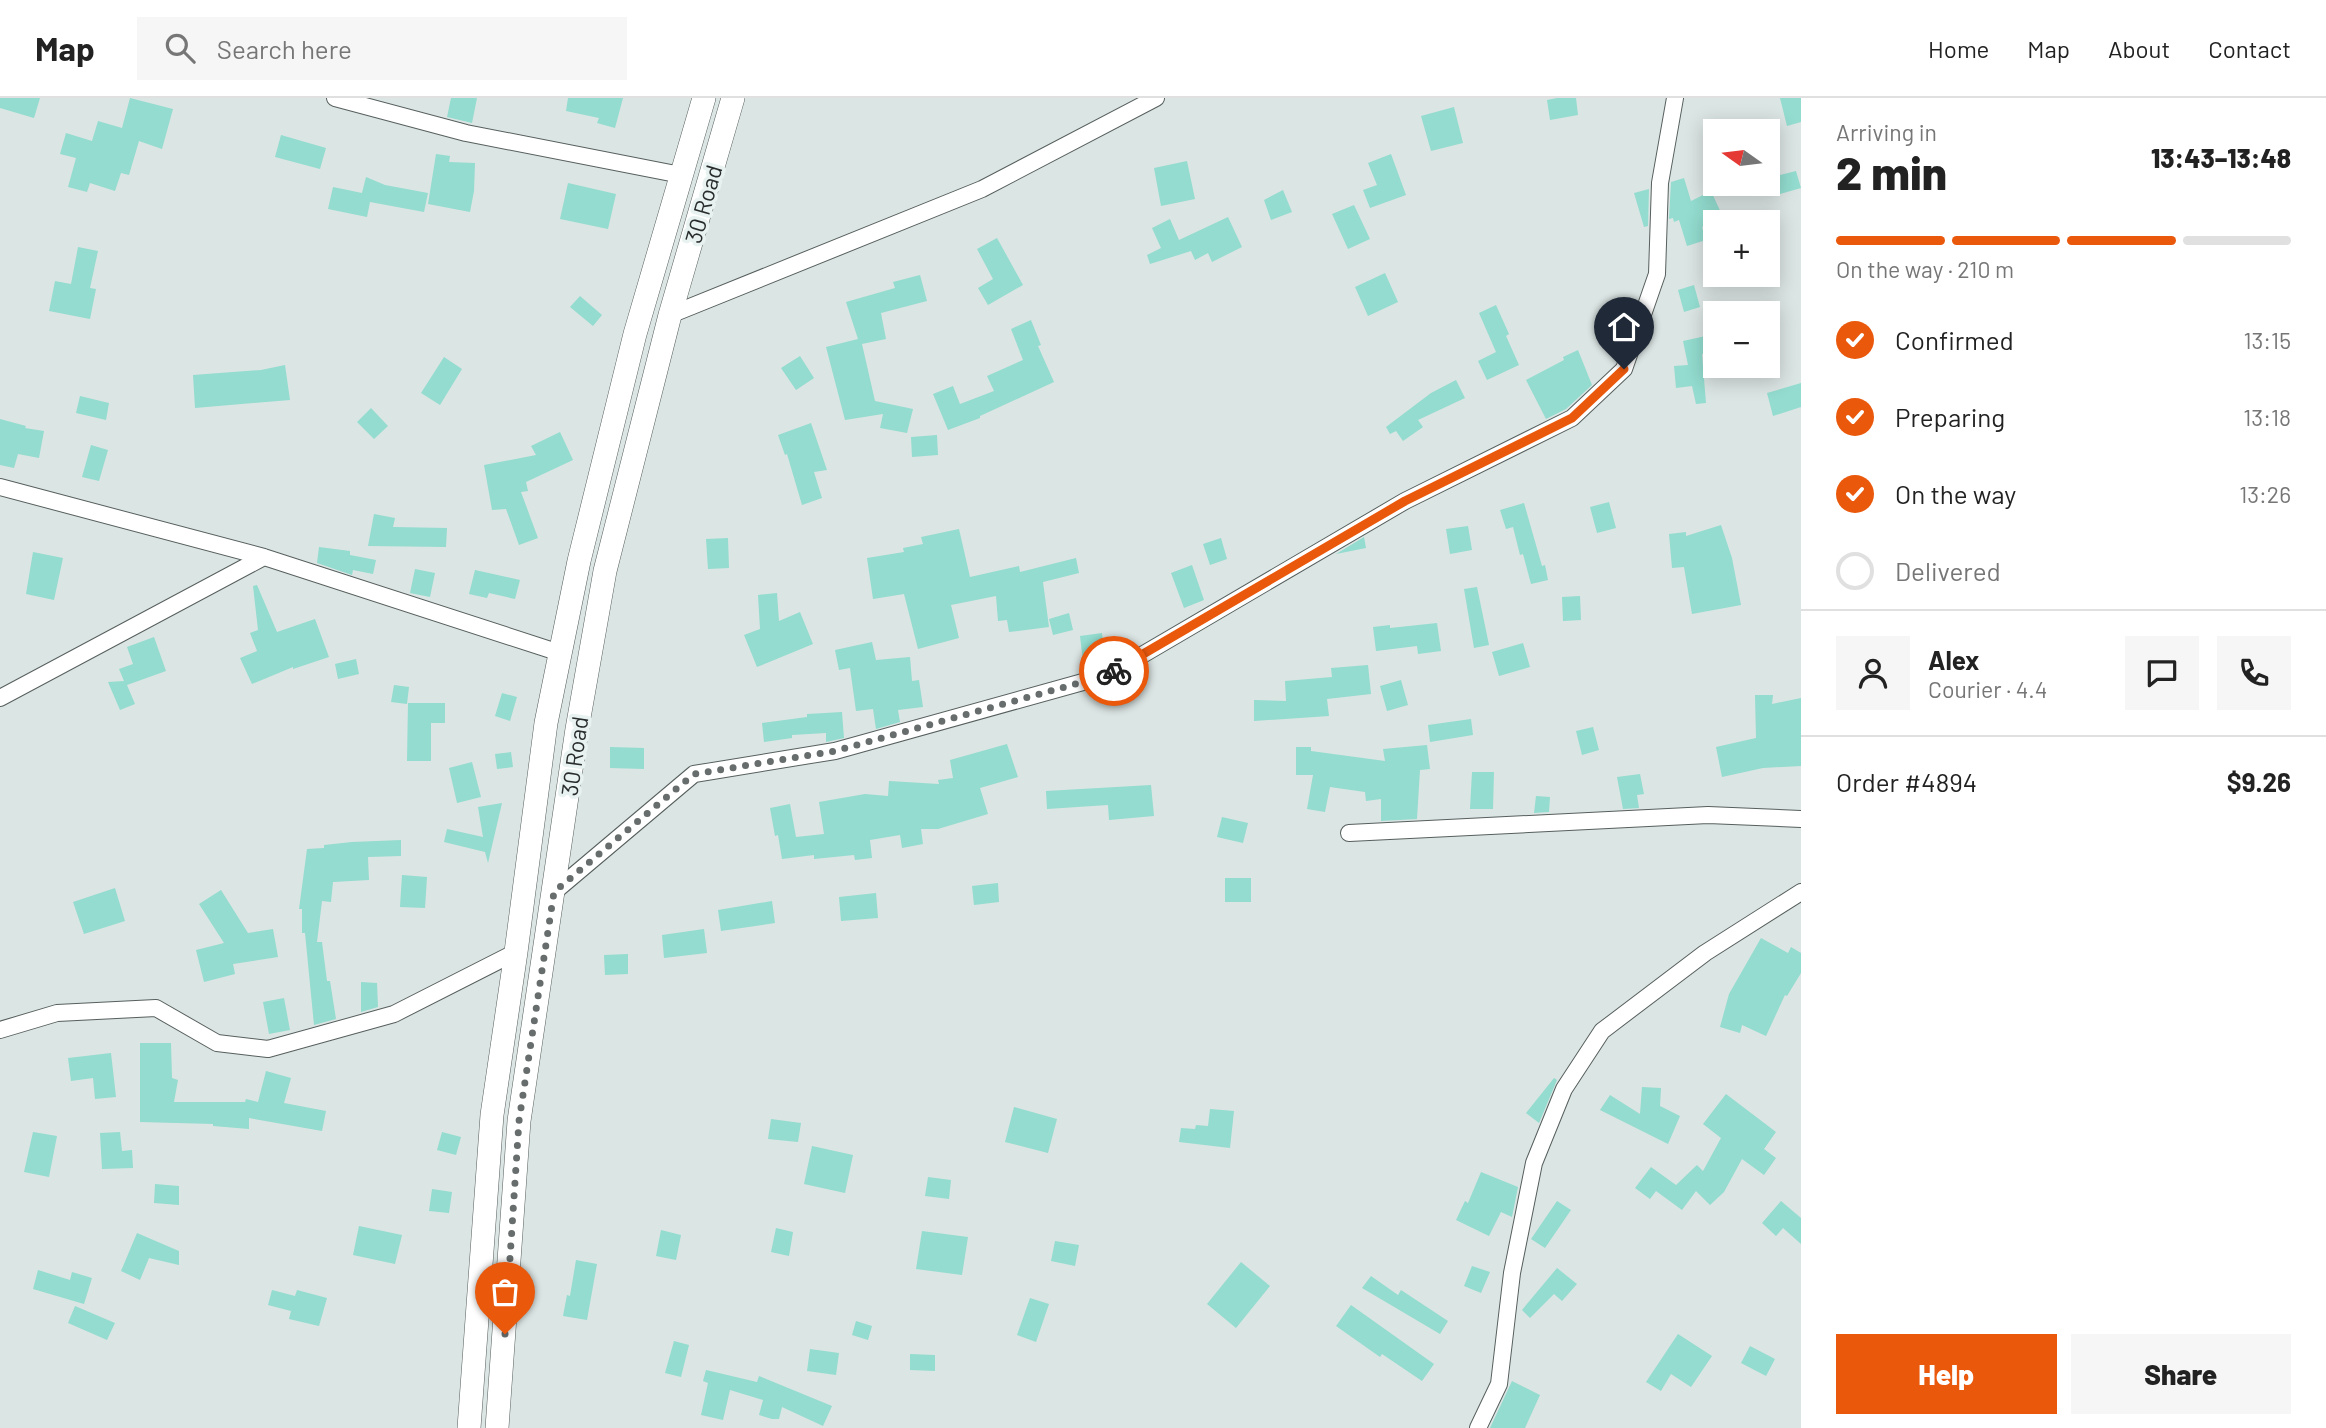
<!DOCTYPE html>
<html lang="en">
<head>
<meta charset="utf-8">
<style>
	body { margin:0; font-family:Barlow,sans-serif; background:#f6f6f6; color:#222; height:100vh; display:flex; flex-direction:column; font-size:26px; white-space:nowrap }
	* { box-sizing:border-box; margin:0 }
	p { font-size:23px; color:#767676 }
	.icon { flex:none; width:38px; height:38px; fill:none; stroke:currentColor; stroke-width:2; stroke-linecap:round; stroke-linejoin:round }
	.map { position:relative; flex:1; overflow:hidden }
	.drawer { display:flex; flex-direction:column; background:#fff; width:525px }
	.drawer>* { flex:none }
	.needle { width:46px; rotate:284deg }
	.buttons { position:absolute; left:1703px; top:21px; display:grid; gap:14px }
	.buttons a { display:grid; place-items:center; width:77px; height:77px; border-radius:0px; background:#fff; box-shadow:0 4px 18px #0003; font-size:35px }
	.pin { position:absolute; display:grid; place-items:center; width:60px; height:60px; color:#fff; margin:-72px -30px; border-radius:50% 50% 50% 0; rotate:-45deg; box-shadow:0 0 7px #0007 }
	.pin .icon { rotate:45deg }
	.courier { position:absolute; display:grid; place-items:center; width:70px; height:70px; margin:-35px; border:5px solid #ea580c; border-radius:50%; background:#fff; color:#222; box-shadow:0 2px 9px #0007 }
	.headline em { font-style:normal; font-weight:800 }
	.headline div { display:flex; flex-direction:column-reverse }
	.headline { display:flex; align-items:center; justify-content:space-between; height:119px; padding:0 35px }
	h1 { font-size:46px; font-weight:800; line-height:52px }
	.bar { display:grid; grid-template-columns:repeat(4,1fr); gap:10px 7px; align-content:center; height:84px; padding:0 35px }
	.bar i { height:9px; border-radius:5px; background:#e0e0e0 }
	.bar .selected { background:#ea580c }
	.bar p { grid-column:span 4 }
	.line { display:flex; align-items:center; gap:18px; padding:0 35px; border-top:2px solid #e0e0e0 }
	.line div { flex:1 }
	.round { display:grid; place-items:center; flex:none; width:74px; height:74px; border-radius:0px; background:#f6f6f6 }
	ol { padding:0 35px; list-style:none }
	li { display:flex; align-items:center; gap:21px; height:77px }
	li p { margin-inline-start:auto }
	li .icon { padding:7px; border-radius:50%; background:#ea580c; color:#fff; stroke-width:4 }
	li:last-child { color:#767676 }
	li i { width:38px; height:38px; border:4px solid #e0e0e0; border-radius:50% }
	.button { display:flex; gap:14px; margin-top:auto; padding:14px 35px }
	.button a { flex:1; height:80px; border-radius:0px; background:#ea580c; color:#fff; font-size:28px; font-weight:800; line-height:80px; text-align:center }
	.button a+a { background:#f6f6f6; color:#222 }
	header { display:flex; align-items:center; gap:42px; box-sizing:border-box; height:98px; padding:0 35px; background:#fff; border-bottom:2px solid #e0e0e0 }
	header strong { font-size:33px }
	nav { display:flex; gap:38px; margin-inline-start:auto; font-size:24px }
	.search { width:490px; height:63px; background:#f6f6f6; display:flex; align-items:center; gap:18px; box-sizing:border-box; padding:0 24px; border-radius:0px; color:#767676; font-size:26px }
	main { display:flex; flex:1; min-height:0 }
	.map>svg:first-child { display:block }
	.building { fill:#93dccf }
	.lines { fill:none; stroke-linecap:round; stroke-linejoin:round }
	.minor-casing { stroke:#565f5d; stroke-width:18 }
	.secondary-casing { stroke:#565f5d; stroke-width:24 }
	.minor { stroke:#fff; stroke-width:16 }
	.secondary { stroke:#fff; stroke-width:23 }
	.done { stroke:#676d6c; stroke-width:7; stroke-dasharray:0 12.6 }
	.route { stroke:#ea580c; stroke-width:9 }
	.labels { text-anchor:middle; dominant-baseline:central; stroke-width:7; stroke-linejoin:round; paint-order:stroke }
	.street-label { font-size:23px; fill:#292c2c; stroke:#e8f2f0 }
</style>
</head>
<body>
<header>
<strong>Map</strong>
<div class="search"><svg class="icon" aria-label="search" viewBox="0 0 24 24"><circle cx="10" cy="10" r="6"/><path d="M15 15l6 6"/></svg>Search here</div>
<nav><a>Home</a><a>Map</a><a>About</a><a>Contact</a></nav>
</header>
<main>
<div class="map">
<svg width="1801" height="1330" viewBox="0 0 1801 1330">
	<rect width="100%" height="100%" fill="#dbe5e3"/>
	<path class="building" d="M 0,0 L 40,0 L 34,20 L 0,10 Z
		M 130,0 L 173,11 L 162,51 L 139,43 L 129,77 L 121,75 L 115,93 L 90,85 L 87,94 L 68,89 L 76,60 L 60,56 L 66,35 L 92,43 L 98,23 L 122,30 Z
		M 451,0 L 477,0 L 472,25 L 447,19 Z
		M 568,0 L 623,0 L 615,30 L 597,25 L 599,20 L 566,13 Z
		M 1557,0 L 1576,0 L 1578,17 L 1550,22 L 1547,2 Z
		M 1780,0 L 1801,0 L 1801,24 L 1787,28 Z
		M 1454,9 L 1463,45 L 1431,53 L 1421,18 Z
		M 281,37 L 326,50 L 320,71 L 275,59 Z
		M 436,56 L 450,58 L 449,64 L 475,65 L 474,93 L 470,114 L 428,106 Z
		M 1391,56 L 1406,97 L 1370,110 L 1363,92 L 1377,87 L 1368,65 Z
		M 1187,63 L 1195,101 L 1161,108 L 1154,70 Z
		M 1796,73 L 1801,90 L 1780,96 L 1776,78 Z
		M 366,79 L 385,87 L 428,95 L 424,114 L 370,104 L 367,119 L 328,111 L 333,89 L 362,95 Z
		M 1684,80 L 1691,103 L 1711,93 L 1723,119 L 1702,129 L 1706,142 L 1687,148 L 1679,122 L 1674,124 L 1673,120 L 1669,121 L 1671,84 Z
		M 568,85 L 616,96 L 608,131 L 560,121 Z
		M 1649,91 L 1648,128 L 1644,129 L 1634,95 Z
		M 1283,92 L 1292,114 L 1271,122 L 1264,102 Z
		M 1354,107 L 1370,141 L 1348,151 L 1332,116 Z
		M 1228,119 L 1242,149 L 1212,164 L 1208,155 L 1195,162 L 1191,153 L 1150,166 L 1147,157 L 1161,150 L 1152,130 L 1170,121 L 1179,142 Z
		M 997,140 L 1023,187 L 988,207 L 978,190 L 993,181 L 977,151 Z
		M 78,149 L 98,153 L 90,190 L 96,191 L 90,221 L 49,213 L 55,183 L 71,186 Z
		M 1385,175 L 1398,204 L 1368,218 L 1355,189 Z
		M 920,177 L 927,203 L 881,215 L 886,241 L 862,246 L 875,303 L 913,311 L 907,335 L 880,330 L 883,316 L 845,322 L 826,249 L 858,241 L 846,204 L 895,190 L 893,184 Z
		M 1694,187 L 1700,209 L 1684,214 L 1678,192 Z
		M 580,198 L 602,217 L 593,228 L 570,209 Z
		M 1496,207 L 1509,236 L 1506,238 L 1519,267 L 1487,282 L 1478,263 L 1496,254 L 1479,215 Z
		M 1031,222 L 1041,247 L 1038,248 L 1054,284 L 980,318 L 980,320 L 948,332 L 933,296 L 953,288 L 960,306 L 994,293 L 987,278 L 1023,262 L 1011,231 Z
		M 1715,236 L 1715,253 L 1702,256 L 1706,305 L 1696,306 L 1692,288 L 1676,290 L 1674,268 L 1688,267 L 1683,243 Z
		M 1578,252 L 1592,287 L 1566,311 L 1546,321 L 1526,282 L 1564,262 L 1563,259 Z
		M 800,258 L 814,280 L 796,292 L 781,270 Z
		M 444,259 L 462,271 L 440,307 L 421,295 Z
		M 285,267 L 290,302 L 195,310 L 193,277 L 261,272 Z
		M 1456,282 L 1465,300 L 1418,322 L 1423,329 L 1403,343 L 1396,333 L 1390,336 L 1386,329 L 1431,295 Z
		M 1801,285 L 1801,309 L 1773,318 L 1767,295 Z
		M 80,298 L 109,305 L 106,322 L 76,315 Z
		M 371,310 L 388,328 L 374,341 L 357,324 Z
		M 0,321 L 26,328 L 25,330 L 44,333 L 39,360 L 18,356 L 14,370 L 0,367 Z
		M 811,325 L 827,372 L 814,374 L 822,400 L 802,407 L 787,356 L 785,357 L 778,337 Z
		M 560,334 L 573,362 L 526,384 L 528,393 L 521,394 L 538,440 L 519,447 L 506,411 L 492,412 L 484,367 L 536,357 L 531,348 Z
		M 937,337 L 938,357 L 912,359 L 911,339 Z
		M 91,347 L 108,352 L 99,383 L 82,379 Z
		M 1609,404 L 1616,430 L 1597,435 L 1590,409 Z
		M 1524,405 L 1542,468 L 1545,467 L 1548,482 L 1531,486 L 1523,456 L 1520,457 L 1513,429 L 1506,431 L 1500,412 Z
		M 374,416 L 395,420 L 393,429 L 447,430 L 446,449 L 368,448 Z
		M 1721,427 L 1732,460 L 1741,507 L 1692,516 L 1684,469 L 1672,470 L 1669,436 L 1686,434 L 1686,438 Z
		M 1468,428 L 1472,452 L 1450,456 L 1446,431 Z
		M 959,431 L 970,479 L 1019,468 L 1020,474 L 1076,460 L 1079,475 L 1043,484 L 1049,529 L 1009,534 L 1007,522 L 998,523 L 996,498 L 951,507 L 959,540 L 918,551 L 904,496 L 873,501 L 867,460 L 904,454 L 903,450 L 923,446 L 921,439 Z
		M 1364,439 L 1366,450 L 1336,456 Z
		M 728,440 L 729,470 L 708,471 L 706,441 Z
		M 1221,440 L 1227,461 L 1210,467 L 1203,446 Z
		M 319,449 L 350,453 L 350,457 L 376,462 L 373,476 L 353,472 L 352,477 L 317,465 Z
		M 33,454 L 63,460 L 54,502 L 26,496 Z
		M 1192,467 L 1204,502 L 1184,510 L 1171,475 Z
		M 415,471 L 435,475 L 430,499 L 410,495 Z
		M 475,472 L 520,482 L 515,501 L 489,495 L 487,500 L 469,496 Z
		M 257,487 L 277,534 L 315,521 L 329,559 L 293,571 L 293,569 L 252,586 L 240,560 L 257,553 L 250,535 L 258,532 L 253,488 Z
		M 1477,489 L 1489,547 L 1474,550 L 1464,491 Z
		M 777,495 L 779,523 L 800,514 L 813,546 L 757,569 L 744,537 L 760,531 L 758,497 Z
		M 1580,498 L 1581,522 L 1563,523 L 1562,499 Z
		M 1069,515 L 1073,532 L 1053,537 L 1049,521 Z
		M 1437,525 L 1441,553 L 1418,556 L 1417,548 L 1376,553 L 1373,529 L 1390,527 L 1390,530 Z
		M 1102,535 L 1105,561 L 1083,564 L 1080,538 Z
		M 154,539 L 166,573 L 127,587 L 135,606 L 120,612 L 108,584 L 124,583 L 119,571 L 133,566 L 127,549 Z
		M 872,544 L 876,562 L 910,559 L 912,583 L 919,582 L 923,609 L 898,612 L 900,624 L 876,631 L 873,611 L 856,613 L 850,570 L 839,572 L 835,552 Z
		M 1523,545 L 1530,569 L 1499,578 L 1492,554 Z
		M 356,561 L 359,576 L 338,581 L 335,566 Z
		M 1368,567 L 1371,596 L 1327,601 L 1329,618 L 1254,623 L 1254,602 L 1286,603 L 1285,583 L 1332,579 L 1331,570 Z
		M 1401,582 L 1408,607 L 1387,613 L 1380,588 Z
		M 394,587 L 409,589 L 407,606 L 391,604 Z
		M 502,595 L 517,599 L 510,623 L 495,618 Z
		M 1755,597 L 1773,597 L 1772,606 L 1801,600 L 1801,668 L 1763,670 L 1722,679 L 1716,649 L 1756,640 Z
		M 408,605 L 445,605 L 445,625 L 431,625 L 431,663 L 407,663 Z
		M 842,614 L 844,640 L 826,644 L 826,635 L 792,637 L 792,640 L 764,644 L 762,625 L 807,619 L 807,616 Z
		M 1471,621 L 1473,637 L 1430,644 L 1428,627 Z
		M 1593,629 L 1599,652 L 1582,657 L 1576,633 Z
		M 1007,646 L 1018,679 L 980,690 L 988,716 L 938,731 L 921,731 L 923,746 L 902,750 L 900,737 L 870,742 L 872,760 L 855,762 L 854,757 L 814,761 L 814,757 L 782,761 L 778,737 L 775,738 L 770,710 L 790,706 L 796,739 L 824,736 L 819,704 L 865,696 L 888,698 L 889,683 L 939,686 L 938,682 L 953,680 L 950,662 Z
		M 1427,647 L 1430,671 L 1420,672 L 1417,721 L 1381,723 L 1381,701 L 1366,703 L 1365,694 L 1330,689 L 1325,714 L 1307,711 L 1313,677 L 1296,677 L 1296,649 L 1311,649 L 1311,653 L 1385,663 L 1383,651 Z
		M 610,649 L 644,650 L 644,671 L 610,670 Z
		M 511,654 L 513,669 L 497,671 L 495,656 Z
		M 472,664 L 481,699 L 457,705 L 449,670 Z
		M 1472,674 L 1494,674 L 1493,711 L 1470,711 Z
		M 1640,676 L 1644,696 L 1637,697 L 1639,710 L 1623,711 L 1617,679 Z
		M 1151,687 L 1154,718 L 1109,722 L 1108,707 L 1047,711 L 1046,693 Z
		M 1536,698 L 1550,699 L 1549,714 L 1534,715 Z
		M 502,705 L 488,765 L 485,754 L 444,744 L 447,731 L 483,739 L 478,709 Z
		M 1222,719 L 1248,725 L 1243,745 L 1217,739 Z
		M 401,742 L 401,758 L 368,759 L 369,782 L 333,784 L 331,804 L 322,803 L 317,844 L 322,844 L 327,883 L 330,883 L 336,921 L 314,927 L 305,835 L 302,835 L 302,811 L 299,811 L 307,751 L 324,750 L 324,747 L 352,744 Z
		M 402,777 L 427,779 L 425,810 L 400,809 Z
		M 1225,780 L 1251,780 L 1251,804 L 1225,804 Z
		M 998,785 L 999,804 L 974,807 L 972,788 Z
		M 115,790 L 125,823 L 84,836 L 73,804 Z
		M 221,792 L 248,835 L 273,831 L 278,859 L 233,866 L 235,876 L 204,884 L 196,852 L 224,845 L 199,806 Z
		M 876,795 L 878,820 L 841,823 L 839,799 Z
		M 772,803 L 775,825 L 721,833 L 718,812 Z
		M 704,831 L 707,855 L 664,860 L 662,837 Z
		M 1761,840 L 1788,855 L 1791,849 L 1801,855 L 1801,875 L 1787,898 L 1785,897 L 1766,938 L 1742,927 L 1740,935 L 1720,929 L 1729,896 Z
		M 628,856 L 628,876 L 605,877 L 604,857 Z
		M 361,884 L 377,885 L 378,909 L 361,914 Z
		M 284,900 L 290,932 L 269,936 L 263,904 Z
		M 140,945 L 171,945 L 172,980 L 178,982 L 174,1004 L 245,1004 L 246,1001 L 258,1004 L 266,973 L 291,980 L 284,1005 L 326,1013 L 322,1033 L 249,1020 L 249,1031 L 213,1028 L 213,1026 L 140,1024 Z
		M 111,955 L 116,999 L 95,1001 L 93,980 L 71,983 L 68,960 Z
		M 1554,980 L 1557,982 L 1539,1025 L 1526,1015 Z
		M 1642,989 L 1661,990 L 1660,1008 L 1680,1018 L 1668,1046 L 1600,1012 L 1610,997 L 1640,1016 Z
		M 1726,996 L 1776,1034 L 1764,1051 L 1776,1060 L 1764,1077 L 1742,1061 L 1724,1094 L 1710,1107 L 1696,1093 L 1682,1112 L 1656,1093 L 1650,1101 L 1635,1090 L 1651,1069 L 1676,1087 L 1697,1067 L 1703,1073 L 1721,1040 L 1703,1026 Z
		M 1014,1009 L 1057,1021 L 1048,1055 L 1005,1044 Z
		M 1210,1011 L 1234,1013 L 1230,1050 L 1179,1044 L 1181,1030 L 1195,1031 L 1196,1027 L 1208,1028 Z
		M 771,1021 L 801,1025 L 798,1044 L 768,1041 Z
		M 33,1034 L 57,1038 L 49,1079 L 24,1074 Z
		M 120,1034 L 122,1053 L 132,1052 L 133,1070 L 102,1071 L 100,1035 Z
		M 442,1034 L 461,1039 L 456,1057 L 437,1052 Z
		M 812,1048 L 853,1057 L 845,1095 L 804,1086 Z
		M 1481,1074 L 1518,1089 L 1512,1119 L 1501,1114 L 1489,1138 L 1456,1122 L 1465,1103 L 1468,1105 Z
		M 928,1079 L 951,1082 L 949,1101 L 925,1098 Z
		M 155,1086 L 179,1088 L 179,1107 L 154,1105 Z
		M 432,1091 L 452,1094 L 449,1115 L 429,1113 Z
		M 1557,1103 L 1571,1112 L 1545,1150 L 1531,1141 Z
		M 1781,1103 L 1801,1120 L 1801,1146 L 1783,1130 L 1776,1138 L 1762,1125 Z
		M 359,1128 L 402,1137 L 395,1166 L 353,1157 Z
		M 776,1130 L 793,1134 L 789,1158 L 771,1154 Z
		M 661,1132 L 681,1137 L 676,1162 L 656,1158 Z
		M 922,1133 L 968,1139 L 962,1177 L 916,1171 Z
		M 137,1135 L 179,1153 L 179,1167 L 149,1160 L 140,1182 L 121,1173 Z
		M 1055,1143 L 1079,1147 L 1075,1168 L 1051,1163 Z
		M 576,1162 L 597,1166 L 587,1222 L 563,1218 L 567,1197 L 570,1198 Z
		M 1241,1164 L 1270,1188 L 1236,1230 L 1207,1206 Z
		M 1472,1168 L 1490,1174 L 1481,1195 L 1464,1188 Z
		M 1557,1170 L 1577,1186 L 1562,1203 L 1554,1196 L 1530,1220 L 1522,1212 Z
		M 38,1172 L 70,1182 L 72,1174 L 92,1180 L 84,1206 L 33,1191 Z
		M 1371,1178 L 1398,1197 L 1401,1192 L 1448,1223 L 1440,1236 L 1362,1190 Z
		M 272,1192 L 295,1198 L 297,1192 L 327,1200 L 319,1228 L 289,1221 L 291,1213 L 268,1207 Z
		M 1030,1200 L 1049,1206 L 1036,1244 L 1017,1237 Z
		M 1351,1207 L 1434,1266 L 1422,1283 L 1382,1256 L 1380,1259 L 1336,1228 Z
		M 75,1208 L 115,1225 L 107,1242 L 68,1225 Z
		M 856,1223 L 872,1228 L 868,1242 L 852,1237 Z
		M 1678,1236 L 1712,1258 L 1691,1289 L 1671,1276 L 1661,1293 L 1646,1284 Z
		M 674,1243 L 689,1247 L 681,1279 L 665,1275 Z
		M 1750,1248 L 1775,1261 L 1766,1278 L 1741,1265 Z
		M 810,1251 L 839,1255 L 836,1277 L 807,1273 Z
		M 910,1256 L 935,1257 L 935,1273 L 910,1272 Z
		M 706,1272 L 757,1284 L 759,1278 L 832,1308 L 823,1328 L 782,1309 L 779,1321 L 772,1321 L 759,1317 L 763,1302 L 730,1292 L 723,1322 L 701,1317 L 708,1285 L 703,1283 Z
		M 1512,1283 L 1540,1297 L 1525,1330 L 1490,1330 Z"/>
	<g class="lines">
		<defs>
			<path id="minor" d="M 335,0 L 466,35 L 681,77
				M 670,217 L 982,91 L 1156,0
				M 0,389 L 264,459 L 560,555
				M 0,600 L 264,459
				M 1349,735 L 1708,717 L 1801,721
				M 554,794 L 694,676 L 835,653 L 1108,577 L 1405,403 L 1572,320 L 1624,271 L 1657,176 L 1660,85 L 1675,0
				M 0,932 L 57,915 L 156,910 L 217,945 L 268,951 L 394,916 L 516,854
				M 1478,1330 L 1499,1286 L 1512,1175 L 1534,1065 L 1564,991 L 1602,933 L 1705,855 L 1801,794"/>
			<path id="secondary" d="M 469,1330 L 492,1017 L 516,854 L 546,625 L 579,463 L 635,236 L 704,0
				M 497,1330 L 519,1023 L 577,631 L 605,473 L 670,217 L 733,0"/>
		</defs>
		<use href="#minor" class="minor-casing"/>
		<use href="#secondary" class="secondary-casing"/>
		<use href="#minor" class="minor"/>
		<use href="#secondary" class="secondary"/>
	</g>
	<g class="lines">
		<path class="done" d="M 505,1236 L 519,1023 L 554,794 L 694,676 L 835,653 L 1108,577 L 1114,573"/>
		<path class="route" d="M 1114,573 L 1405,403 L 1572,320 L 1624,271"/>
	</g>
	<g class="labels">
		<g class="street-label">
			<text transform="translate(703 106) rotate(-74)">30 Road</text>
			<text transform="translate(574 658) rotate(-82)">30 Road</text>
		</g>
	</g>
</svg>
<div class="buttons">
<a><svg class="needle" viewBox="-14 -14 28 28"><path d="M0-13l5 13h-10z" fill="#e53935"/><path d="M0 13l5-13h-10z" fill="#767676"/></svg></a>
<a>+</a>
<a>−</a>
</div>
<div class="pin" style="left:505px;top:1236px;background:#ea580c"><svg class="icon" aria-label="bag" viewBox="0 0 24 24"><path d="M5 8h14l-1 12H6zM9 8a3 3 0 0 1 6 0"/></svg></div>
<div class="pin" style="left:1624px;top:271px;background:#1f2937"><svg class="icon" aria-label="home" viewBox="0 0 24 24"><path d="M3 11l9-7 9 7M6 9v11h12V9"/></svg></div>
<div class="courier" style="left:1114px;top:573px"><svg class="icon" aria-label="bike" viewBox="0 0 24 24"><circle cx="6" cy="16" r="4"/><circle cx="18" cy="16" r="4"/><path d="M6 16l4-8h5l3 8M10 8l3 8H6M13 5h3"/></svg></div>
</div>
<section class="drawer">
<div class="headline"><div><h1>2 min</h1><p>Arriving in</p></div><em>13:43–13:48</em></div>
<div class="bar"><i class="selected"></i><i class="selected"></i><i class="selected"></i><i></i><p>On the way · 210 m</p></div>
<ol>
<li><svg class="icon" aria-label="check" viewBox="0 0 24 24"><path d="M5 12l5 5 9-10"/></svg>Confirmed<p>13:15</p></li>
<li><svg class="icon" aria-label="check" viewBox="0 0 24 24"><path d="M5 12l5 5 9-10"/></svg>Preparing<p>13:18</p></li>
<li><svg class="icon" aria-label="check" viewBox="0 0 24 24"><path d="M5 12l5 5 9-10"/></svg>On the way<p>13:26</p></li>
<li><i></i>Delivered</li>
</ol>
<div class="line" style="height:126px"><a class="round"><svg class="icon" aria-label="person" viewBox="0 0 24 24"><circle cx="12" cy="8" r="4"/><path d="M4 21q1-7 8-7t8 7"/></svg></a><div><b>Alex</b><p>Courier · 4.4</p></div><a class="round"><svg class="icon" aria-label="chat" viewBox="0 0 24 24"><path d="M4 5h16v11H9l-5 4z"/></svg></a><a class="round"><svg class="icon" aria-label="phone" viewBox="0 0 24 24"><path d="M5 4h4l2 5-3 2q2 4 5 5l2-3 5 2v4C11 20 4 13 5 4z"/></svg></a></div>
<div class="line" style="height:91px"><div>Order #4894</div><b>$9.26</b></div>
<div class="button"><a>Help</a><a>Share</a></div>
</section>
</main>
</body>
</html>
